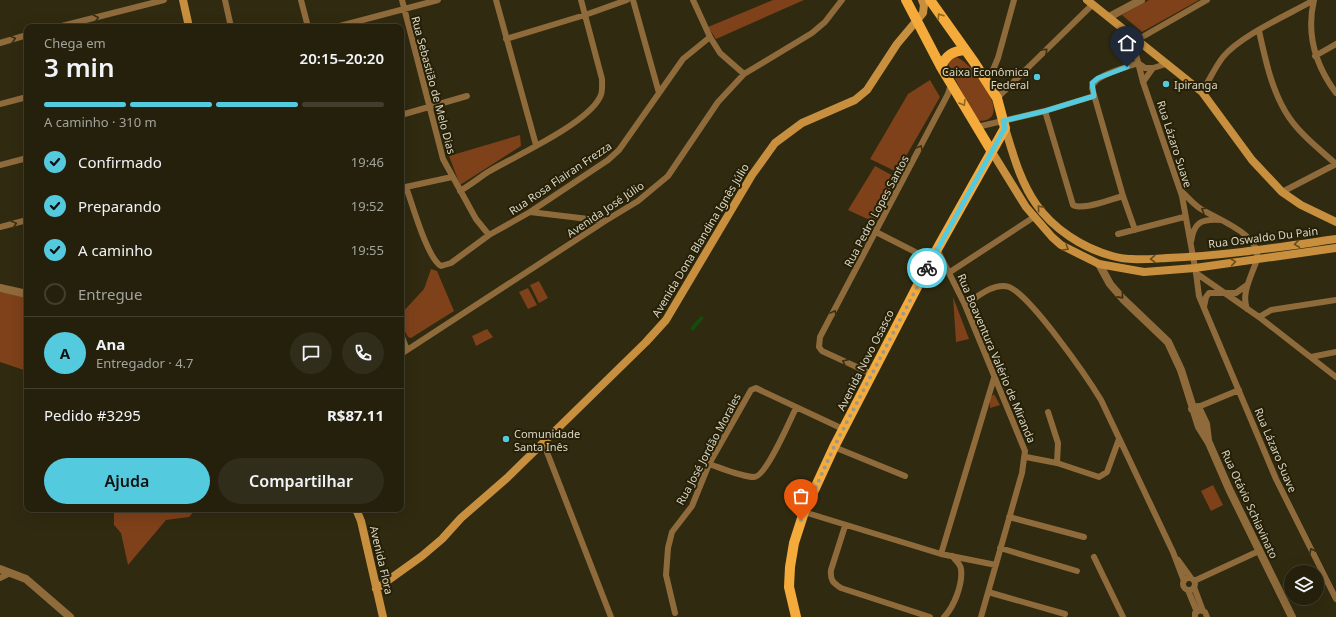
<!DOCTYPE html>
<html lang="pt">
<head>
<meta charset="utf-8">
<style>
	body { margin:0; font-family:"Noto Sans",sans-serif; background:#302d1a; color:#f1f3f6; height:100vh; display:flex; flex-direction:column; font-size:15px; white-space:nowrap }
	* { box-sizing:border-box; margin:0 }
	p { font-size:13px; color:#a3a39d }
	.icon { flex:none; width:22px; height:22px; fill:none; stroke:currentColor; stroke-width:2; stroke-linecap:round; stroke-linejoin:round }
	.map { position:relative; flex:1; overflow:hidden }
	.side { position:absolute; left:24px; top:24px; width:380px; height:488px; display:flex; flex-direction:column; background:#24200c; border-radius:8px; box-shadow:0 4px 16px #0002,0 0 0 1px #413e2d }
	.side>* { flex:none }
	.tools { position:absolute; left:1284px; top:565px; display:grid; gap:8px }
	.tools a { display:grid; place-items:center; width:40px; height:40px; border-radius:50%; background:#24200c; box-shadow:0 4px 16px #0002,0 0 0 1px #413e2d; font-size:20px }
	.pin { position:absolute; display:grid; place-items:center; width:34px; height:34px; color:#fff; margin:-41px -17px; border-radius:50% 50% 50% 0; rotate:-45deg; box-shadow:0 0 4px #0007 }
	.pin .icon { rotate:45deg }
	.courier { position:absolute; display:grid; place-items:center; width:40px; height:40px; margin:-20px; border:3px solid #54cade; border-radius:50%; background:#fff; color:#222; box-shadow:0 1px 5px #0007 }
	.headline em { font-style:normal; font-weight:600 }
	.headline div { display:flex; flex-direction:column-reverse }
	.headline { display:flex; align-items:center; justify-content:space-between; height:68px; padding:0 20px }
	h1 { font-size:26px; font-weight:600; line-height:30px }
	.bar { display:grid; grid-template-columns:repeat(4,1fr); gap:6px 4px; align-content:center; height:48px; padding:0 20px }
	.bar i { height:5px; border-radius:3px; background:#413e2d }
	.bar .on { background:#54cade }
	.bar p { grid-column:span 4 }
	.line { display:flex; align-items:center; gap:10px; padding:0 20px; border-top:1px solid #413e2d }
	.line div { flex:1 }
	.round { display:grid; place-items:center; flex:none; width:42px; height:42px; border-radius:21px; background:#302d1a }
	ol { padding:0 20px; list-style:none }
	li { display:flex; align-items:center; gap:12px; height:44px }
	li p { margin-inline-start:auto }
	li .icon { padding:4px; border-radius:50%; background:#54cade; color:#111; stroke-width:4 }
	li:last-child { color:#a3a39d }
	li i { width:22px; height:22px; border:2px solid #413e2d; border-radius:50% }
	.primary-button { display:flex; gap:8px; margin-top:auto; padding:8px 20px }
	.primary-button a { flex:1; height:46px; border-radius:24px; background:#54cade; color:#111; font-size:16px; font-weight:600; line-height:46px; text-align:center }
	.primary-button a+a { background:#302d1a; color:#f1f3f6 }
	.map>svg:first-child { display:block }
	.green { fill:#7e411a }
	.water { fill:#124e0b }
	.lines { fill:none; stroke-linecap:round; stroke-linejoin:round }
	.minor { stroke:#8f6b3c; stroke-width:6 }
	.tertiary { stroke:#8f6b3c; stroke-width:8 }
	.secondary { stroke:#c88f3e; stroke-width:8 }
	.primary { stroke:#f4ab3c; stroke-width:10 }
	.oneway { stroke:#8d6621 }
	.oneway2 { stroke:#3b2f11 }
	.oneway3 { stroke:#674c1c }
	.done { stroke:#9e9a87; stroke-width:4; stroke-dasharray:0 7.2 }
	.route { stroke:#54cade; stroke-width:5 }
	.poi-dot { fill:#54cade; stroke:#262006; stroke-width:1.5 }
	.labels { text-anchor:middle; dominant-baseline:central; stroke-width:4; stroke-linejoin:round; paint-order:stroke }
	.poi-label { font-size:11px; fill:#dad6c7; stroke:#262006; text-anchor:start }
	.street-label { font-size:11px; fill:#dad6c7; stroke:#262006 }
</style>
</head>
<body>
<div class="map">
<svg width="1336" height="617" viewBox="0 0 1336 617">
	<rect width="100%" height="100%" fill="#302a10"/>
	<path class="green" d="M 773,0 L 804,0 L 716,39 L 708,27 Z
		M 1149,0 L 1199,0 L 1142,32 L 1122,15 Z
		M 956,57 C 970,60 1019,123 977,121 L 949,67 L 948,61 Z
		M 930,80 L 940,97 L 897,172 L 870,159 L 908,94 Z
		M 520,135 L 521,146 L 460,185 L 449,156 Z
		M 875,166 L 897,178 L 874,222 L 848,210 Z
		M 431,269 L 437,271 L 454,311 L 411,338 L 408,337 L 401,324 L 401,314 L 424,289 Z
		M 539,281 L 548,298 L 539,303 L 530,285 Z
		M 528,288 L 537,305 L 528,309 L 519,292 Z
		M 0,292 L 27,297 L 27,371 L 0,362 Z
		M 953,297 L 969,339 L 956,342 Z
		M 487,329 L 493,337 L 476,346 L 472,336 Z
		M 994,394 L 1000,405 L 990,408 L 990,398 Z
		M 1213,485 L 1223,505 L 1211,511 L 1201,491 Z
		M 114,509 L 196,509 L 189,517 L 166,520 L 128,565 L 121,533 L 114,525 Z"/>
	<path class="water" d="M 701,316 L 704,318 L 693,331 L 690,328 Z"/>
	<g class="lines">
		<path class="minor" d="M 225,0 L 231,27
			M 301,0 L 308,27
			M 402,0 L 443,159 L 476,219 L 489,235
			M 496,0 L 536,145
			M 633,0 L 659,93
			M 693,0 L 710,37 L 720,53 L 744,74
			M 1314,0 C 1306,34 1316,66 1336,93
			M 58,27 L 164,0
			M 336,27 L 438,0
			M 1259,31 C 1265,58 1271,87 1285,111 C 1297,132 1318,148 1336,164
			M 1131,35 L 1143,82 L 1182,196 L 1196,273 L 1199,296 L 1276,479 L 1336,599
			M 506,39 L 585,15 L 627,0
			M 1137,40 L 1207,0
			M 0,43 L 27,35
			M 1315,56 L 1336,44
			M 984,76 L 993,70 L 998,58 L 1014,0
			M 1143,82 L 1153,68 L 1166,64
			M 1202,92 C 1209,81 1215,67 1223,57 C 1241,35 1288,15 1314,0
			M 997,98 L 1092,5
			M 0,104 L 27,97
			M 1045,111 L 1073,205 C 1082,211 1112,199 1123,196
			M 401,115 L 467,96
			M 977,127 L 1045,111 L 1094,96
			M 0,165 L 27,158
			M 406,187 C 412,203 427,258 441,266 L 451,263 L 489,235 L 530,212 L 608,160 L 619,150 L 683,59 L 710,37
			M 401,188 L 452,177
			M 1180,190 C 1187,196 1193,204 1201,209 C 1216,219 1266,236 1256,262 C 1251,277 1241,294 1247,309
			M 460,191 C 470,185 479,178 488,172 C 515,156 587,124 600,97 C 603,92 602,86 602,79 L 581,0
			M 1282,192 L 1336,164
			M 530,212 L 605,221
			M 0,227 L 27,220
			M 1135,230 L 1123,196 L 1092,88 C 1093,75 1126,68 1138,63 L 1145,68 L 1153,68
			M 876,232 L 931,260
			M 1118,234 L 1184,217
			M 1191,242 C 1194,222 1201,219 1220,220
			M 937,249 L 965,305 L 1025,451 L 1022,473 L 981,617
			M 950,272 L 1034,217
			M 1196,273 L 1259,317 L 1336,377
			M 965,305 C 977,297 994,282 1009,287 C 1031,296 1087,377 1101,400 L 1173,552 L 1184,581
			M 1204,307 L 1206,297 L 1209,293 L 1236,293 L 1247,285
			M 1259,317 L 1271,310 L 1336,300
			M 401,334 L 407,350
			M 401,354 L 605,221 L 638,201 L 668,176 L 718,102 L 744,74 L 812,33 L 825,22 L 842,0
			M 1311,357 L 1336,352
			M 872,374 L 822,351 L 819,347 L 820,337 L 948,94 L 951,84
			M 1198,407 L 1239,390
			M 1048,412 L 1058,443 L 1057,463
			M 543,442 L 611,617
			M 834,447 L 905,476
			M 1026,457 L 1057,463 L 1099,477 L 1107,472 L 1119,439
			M 709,464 C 721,468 742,477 754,477 C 766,477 790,420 796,408
			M 804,512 L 941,554 L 996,565
			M 1009,517 L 1084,537
			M 845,526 L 831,570 C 830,580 833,583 841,588 L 930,617
			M 1000,548 L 1077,571
			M 941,554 L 994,378
			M 1094,557 L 1123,617
			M 1178,560 L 1191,578
			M1183 584a6 6 0 1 1 12 0a6 6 0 1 1-12 0Z
			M 0,578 L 10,573
			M 1194,581 L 1259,551
			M 1194,587 L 1203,611
			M 1188,590 L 1197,612
			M 988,592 L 1065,614
			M 675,613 L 666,575 L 668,548 L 672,532 L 692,506 L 709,464 L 751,390 L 756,388 L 760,390 L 843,429
			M 944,617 C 954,607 963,584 961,569 C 960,563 955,560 952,556
			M 1195,617 L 1195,613 L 1200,610 L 1205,612 L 1207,617"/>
		<path class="tertiary" d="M 1109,17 L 1141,0
			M 1099,264 L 1110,284 L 1123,299 L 1168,342 L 1181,370 L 1199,427 L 1209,443 L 1229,489 L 1292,617
			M 0,288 L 27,294
			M 1192,409 L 1198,407 L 1206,424 L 1208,440
			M 0,569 L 26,579 L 70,617"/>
		<path class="secondary" d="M 183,0 L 189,27
			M 1087,0 L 1202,92 L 1252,160 L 1282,192 L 1301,205 L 1336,222
			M 1005,128 C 1013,154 1020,181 1036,204 C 1053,229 1083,248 1112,256 C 1129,261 1149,259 1167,258 C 1223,256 1280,247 1336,239
			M 992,152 L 1026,207 L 1052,237 L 1061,245 L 1099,264 L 1144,272 L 1195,268 L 1336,248
			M 356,509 L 361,521 L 383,617
			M 376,589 L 422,556 L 442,539 L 461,518 L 507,478 L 646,342 L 666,320 L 752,175 L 775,143 L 802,123 L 855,100 L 867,90 L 897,44 L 923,13 L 924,5 L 922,0"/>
		<path class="primary" d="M 906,0 L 941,67 L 992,152
			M 941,67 C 946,55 953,51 965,50
			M 796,617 L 789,587 L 790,567 L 794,543 L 804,512 L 834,447 L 931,260 L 1005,128 L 997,98 L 974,62 L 930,0"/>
	</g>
	<defs><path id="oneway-chevron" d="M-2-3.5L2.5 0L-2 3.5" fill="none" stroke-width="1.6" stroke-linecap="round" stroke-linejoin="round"/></defs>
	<g class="oneway">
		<use href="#oneway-chevron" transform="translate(940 16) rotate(-124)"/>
		<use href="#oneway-chevron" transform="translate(963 103) rotate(59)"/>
	</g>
	<g class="oneway2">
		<use href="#oneway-chevron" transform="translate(96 18) rotate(-14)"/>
		<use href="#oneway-chevron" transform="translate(13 39) rotate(-15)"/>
		<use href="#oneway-chevron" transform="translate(1045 51) rotate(-44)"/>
		<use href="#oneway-chevron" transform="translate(920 148) rotate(-62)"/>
		<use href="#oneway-chevron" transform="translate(1204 210) rotate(-150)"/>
		<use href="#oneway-chevron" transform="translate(14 224) rotate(-15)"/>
		<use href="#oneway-chevron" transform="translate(1121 296) rotate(48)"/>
		<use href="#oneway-chevron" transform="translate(834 313) rotate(-62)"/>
		<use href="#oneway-chevron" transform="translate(845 362) rotate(-156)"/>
		<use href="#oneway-chevron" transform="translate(1312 551) rotate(-117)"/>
	</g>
	<g class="oneway3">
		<use href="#oneway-chevron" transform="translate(1040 208) rotate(-131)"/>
		<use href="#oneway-chevron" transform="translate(1297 244) rotate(172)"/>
		<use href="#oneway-chevron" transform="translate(1066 248) rotate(31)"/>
		<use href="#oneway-chevron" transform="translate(1153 259) rotate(178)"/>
		<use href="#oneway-chevron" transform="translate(1233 262) rotate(-8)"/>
	</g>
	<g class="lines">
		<path class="done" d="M 801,520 L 834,447 L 927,268"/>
		<path class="route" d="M 927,268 L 1005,128 L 1003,121 L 1045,111 L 1094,96 L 1092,83 L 1098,78 L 1127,67"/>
	</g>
	<g class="poi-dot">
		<circle cx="1037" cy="77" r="4"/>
		<circle cx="1166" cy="84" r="4"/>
		<circle cx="506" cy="439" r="4"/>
	</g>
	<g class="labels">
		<g class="poi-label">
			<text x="1029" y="71" text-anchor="end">Caixa Econômica<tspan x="1029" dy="13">Federal</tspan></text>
			<text x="1174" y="84">Ipiranga</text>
			<text x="514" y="433">Comunidade<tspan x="514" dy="13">Santa Inês</tspan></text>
		</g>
		<g class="street-label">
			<text transform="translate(434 85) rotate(75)">Rua Sebastião de Melo Dias</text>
			<text transform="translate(1175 144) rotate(72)">Rua Lázaro Suave</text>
			<text transform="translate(560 178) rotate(-34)">Rua Rosa Flairan Frezza</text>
			<text transform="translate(605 209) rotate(-34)">Avenida José Júlio</text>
			<text transform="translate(876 211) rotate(-62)">Rua Pedro Lopes Santos</text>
			<text transform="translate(1263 237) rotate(-7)">Rua Oswaldo Du Pain</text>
			<text transform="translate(700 240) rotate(-59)">Avenida Dona Blandina Ignês Júlio</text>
			<text transform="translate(997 358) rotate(67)">Rua Boaventura Valério de Miranda</text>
			<text transform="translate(865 360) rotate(-63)">Avenida Novo Osasco</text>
			<text transform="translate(708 449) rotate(-62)">Rua José Jordão Morales</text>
			<text transform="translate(1276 450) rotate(67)">Rua Lázaro Suave</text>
			<text transform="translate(1250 504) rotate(65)">Rua Otávio Schiavinato</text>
			<text transform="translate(382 560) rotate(77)">Avenida Flora</text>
		</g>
	</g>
</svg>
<div class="tools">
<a><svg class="icon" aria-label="layers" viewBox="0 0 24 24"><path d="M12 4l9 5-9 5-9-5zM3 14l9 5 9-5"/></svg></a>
</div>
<div class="pin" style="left:801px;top:520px;background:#ea580c"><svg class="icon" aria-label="bag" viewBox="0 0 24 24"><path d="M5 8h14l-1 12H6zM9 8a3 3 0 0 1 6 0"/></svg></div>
<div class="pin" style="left:1127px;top:67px;background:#1f2937"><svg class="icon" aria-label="home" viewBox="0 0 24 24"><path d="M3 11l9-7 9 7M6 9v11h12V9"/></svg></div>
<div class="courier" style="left:927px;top:268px"><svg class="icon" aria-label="bike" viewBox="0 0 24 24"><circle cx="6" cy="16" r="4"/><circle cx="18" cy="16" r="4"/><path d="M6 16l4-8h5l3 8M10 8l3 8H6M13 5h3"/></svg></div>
<section class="side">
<div class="headline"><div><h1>3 min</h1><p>Chega em</p></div><em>20:15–20:20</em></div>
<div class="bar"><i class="on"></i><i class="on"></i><i class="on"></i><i></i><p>A caminho · 310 m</p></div>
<ol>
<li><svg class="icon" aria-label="check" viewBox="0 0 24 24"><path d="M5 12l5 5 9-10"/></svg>Confirmado<p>19:46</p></li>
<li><svg class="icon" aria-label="check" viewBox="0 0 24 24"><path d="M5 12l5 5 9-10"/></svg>Preparando<p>19:52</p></li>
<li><svg class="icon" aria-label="check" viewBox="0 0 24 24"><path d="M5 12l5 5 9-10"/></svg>A caminho<p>19:55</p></li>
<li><i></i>Entregue</li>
</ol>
<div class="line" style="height:72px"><b class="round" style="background:#54cade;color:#111">A</b><div><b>Ana</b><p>Entregador · 4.7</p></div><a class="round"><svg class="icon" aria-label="chat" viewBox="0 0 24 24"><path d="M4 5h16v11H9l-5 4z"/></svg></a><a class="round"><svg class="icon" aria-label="phone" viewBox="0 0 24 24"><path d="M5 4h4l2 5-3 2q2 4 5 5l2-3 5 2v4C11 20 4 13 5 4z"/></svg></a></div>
<div class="line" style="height:52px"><div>Pedido #3295</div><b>R$87.11</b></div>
<div class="primary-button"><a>Ajuda</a><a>Compartilhar</a></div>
</section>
</div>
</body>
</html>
